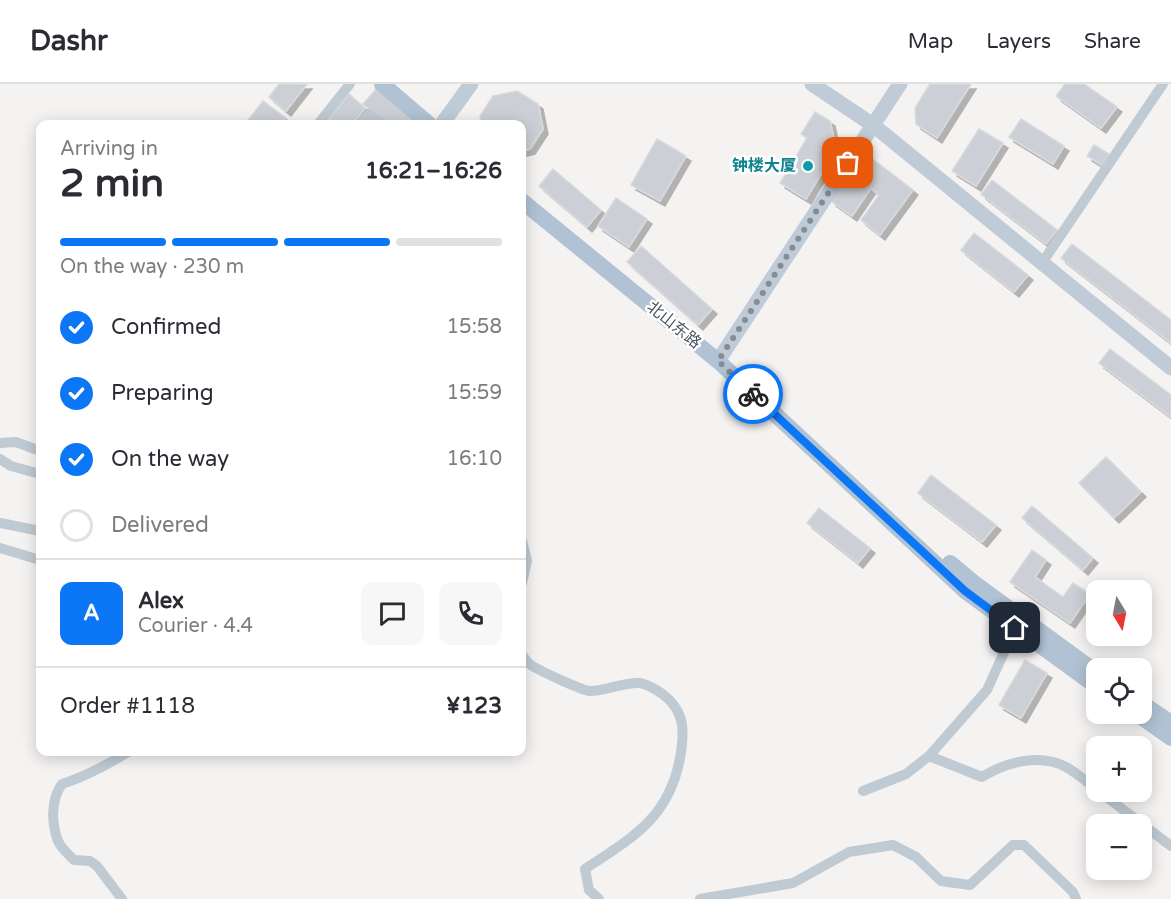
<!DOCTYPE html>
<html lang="en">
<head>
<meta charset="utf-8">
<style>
	body { margin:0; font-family:"Varela Round","Noto Sans SC",sans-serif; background:#f7f7f7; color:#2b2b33; height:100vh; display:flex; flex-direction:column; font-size:22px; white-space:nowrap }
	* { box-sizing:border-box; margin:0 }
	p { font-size:20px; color:#7c7c81 }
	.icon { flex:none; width:33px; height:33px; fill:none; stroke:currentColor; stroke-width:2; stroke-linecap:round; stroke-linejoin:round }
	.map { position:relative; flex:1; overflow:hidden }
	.drawer { position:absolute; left:36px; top:36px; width:490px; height:636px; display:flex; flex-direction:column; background:#fff; border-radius:12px; box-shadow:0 3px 15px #0003 }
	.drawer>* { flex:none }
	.needle { width:39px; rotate:170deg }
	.controls { position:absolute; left:1086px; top:496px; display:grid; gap:12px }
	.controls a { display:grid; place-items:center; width:66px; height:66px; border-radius:12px; background:#fff; box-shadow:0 3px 15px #0003; font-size:30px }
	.pin { position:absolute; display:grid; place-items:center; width:51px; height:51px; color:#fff; margin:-26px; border-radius:12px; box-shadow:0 3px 9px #0006 }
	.courier { position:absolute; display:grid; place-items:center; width:60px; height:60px; margin:-30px; border:4px solid #0b76f6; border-radius:50%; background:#fff; color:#222; box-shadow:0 2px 8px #0007 }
	.overview em { font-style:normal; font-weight:700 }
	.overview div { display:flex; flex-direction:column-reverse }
	.overview { display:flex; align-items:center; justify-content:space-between; height:102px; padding:0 24px }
	h1 { font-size:39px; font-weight:700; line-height:45px }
	.bar { display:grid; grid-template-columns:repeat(4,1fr); gap:9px 6px; align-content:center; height:72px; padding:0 24px }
	.bar i { height:8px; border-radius:4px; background:#e1e1e2 }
	.bar .on { background:#0b76f6 }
	.bar p { grid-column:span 4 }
	.line { display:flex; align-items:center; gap:15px; padding:0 24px; border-top:2px solid #e1e1e2 }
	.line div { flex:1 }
	.round { display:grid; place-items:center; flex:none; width:63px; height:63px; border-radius:12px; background:#f7f7f7 }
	ol { padding:0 24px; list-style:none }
	li { display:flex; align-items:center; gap:18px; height:66px }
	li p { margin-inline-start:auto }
	li .icon { padding:6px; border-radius:50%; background:#0b76f6; color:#fff; stroke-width:4 }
	li:last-child { color:#7c7c81 }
	li i { width:33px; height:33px; border:3px solid #e1e1e2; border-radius:50% }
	header { display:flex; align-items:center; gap:36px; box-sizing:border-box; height:84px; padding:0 30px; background:#fff; border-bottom:2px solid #e1e1e2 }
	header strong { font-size:28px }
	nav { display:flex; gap:33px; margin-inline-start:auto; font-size:21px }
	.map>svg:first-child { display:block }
	.building { fill:#cccfd5; stroke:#d6d9de; stroke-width:1.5; filter:url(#shadow) }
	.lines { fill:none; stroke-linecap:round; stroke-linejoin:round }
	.street { stroke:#bfcad3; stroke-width:10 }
	.secondary { stroke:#bfcbd7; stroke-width:15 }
	.primary { stroke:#b0c2d3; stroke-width:16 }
	.done { stroke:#858d94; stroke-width:6; stroke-dasharray:0 10.8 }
	.route { stroke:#0b76f6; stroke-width:8 }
	.culture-dot { fill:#0f9aa8; stroke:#fff; stroke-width:2 }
	.labels { text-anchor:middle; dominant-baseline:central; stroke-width:5; stroke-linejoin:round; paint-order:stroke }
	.culture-label { font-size:16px; font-weight:bold; fill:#0d838f; stroke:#fff; text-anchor:end }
	.street-label { font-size:16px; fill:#485662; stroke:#fff }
</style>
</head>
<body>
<header>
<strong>Dashr</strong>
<nav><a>Map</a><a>Layers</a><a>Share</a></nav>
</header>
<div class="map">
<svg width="1171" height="815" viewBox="0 0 1171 815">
	<defs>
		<filter id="shadow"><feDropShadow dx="5" dy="5" stdDeviation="0" flood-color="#0004"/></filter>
	</defs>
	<rect width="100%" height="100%" fill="#f5f2f2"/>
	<path class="building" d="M 279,0 L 307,0 L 286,27 L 269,13 Z
		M 930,0 L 971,0 L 937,54 L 916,40 L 915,24 Z
		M 1065,0 L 1084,0 L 1117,23 L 1101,44 L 1056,12 Z
		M 379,2 L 426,40 L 388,40 L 363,20 Z
		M 517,7 L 538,20 L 543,45 L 530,65 L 522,67 L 522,40 L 481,40 L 480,32 L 493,12 Z
		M 349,10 L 365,24 L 352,40 L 325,40 Z
		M 263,17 L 286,34 L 281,40 L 245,40 Z
		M 815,28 L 830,37 L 836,65 L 806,115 L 780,99 L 807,54 L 801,50 Z
		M 1021,35 L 1064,62 L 1053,80 L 1009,53 Z
		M 979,45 L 1003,59 L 976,102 L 952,87 Z
		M 657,55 L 686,72 L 660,117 L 631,101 Z
		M 1094,61 L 1109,70 L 1102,81 L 1087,72 Z
		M 870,73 L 913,106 L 880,151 L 861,136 L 879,111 L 871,104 L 852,132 L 831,117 L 856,76 Z
		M 553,85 L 601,126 L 587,143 L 539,102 Z
		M 992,96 L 1057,146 L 1046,160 L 981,110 Z
		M 616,114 L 647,135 L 629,163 L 598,142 Z
		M 974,149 L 1028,191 L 1014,208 L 961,166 Z
		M 1072,160 L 1171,236 L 1171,259 L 1061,174 Z
		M 641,162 L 712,225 L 698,241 L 627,178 Z
		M 1110,265 L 1171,311 L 1171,333 L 1099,279 Z
		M 1106,373 L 1141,408 L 1114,434 L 1079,399 Z
		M 931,391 L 996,441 L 982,458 L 918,409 Z
		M 1032,422 L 1093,474 L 1083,486 L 1022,434 Z
		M 819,424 L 870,464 L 858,479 L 807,439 Z
		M 1032,466 L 1046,476 L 1035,493 L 1063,513 L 1073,499 L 1090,510 L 1070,539 L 1010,498 Z
		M 1025,576 L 1047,589 L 1021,634 L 999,621 Z"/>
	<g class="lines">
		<path class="street" d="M 318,40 L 350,0
			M 360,40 L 369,30 L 382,40
			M 1042,179 L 1163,0
			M 0,359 L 16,358 L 40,367
			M 0,375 L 11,382 L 40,390
			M 0,439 L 40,447
			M 522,457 L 527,477 L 522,499
			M 0,464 L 40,476
			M 522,571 C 525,575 528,579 531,581 C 538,586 583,607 590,607 C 607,607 623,598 640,599 C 647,600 655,605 661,609 C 685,626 685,646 680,674 C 669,734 632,754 585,785 L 589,806 L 599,815
			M 929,672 L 982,693 C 1006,678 1040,669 1066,683 C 1077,689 1087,698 1096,705
			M 863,707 L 906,690 L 929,672 L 987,606 L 1015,544
			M 1100,708 L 1171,762
			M 122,815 L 97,782 L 90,777 L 74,776 C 68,770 61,764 58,757 C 51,739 51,715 62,700 C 87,692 107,681 128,668
			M 700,815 L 793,799 L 849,768 L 893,761 L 916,773 L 941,797 L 970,801 L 1013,761 L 1024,761 L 1073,808 L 1076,815"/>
		<path class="secondary" d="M 812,0 L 873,41 L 1171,284
			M 442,40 L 471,0
			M 718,277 L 900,0"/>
		<path class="primary" d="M 382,0 L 429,40
			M 522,117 L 718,277 L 965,507 L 1096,602
			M 950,479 L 974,499 L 1096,588
			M 1142,619 L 1171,639
			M 1137,630 L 1171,654"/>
	</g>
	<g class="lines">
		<path class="done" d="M 753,310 L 718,277 L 848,79"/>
		<path class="route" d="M 753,310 L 965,507 L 1015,544"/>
	</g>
	<circle class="culture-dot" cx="808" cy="82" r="6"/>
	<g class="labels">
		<g class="culture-label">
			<text x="796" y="82">钟楼大厦</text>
		</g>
		<g class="street-label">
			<text transform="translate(674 241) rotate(39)">北山东路</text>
		</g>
	</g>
</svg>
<div class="controls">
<a><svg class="needle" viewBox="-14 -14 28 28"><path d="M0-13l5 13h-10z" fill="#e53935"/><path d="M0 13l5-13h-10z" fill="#7c7c81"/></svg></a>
<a><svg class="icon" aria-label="locate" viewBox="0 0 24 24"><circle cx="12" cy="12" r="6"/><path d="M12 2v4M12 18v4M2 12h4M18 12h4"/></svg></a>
<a>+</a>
<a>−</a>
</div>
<div class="pin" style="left:848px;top:79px;background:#ea580c"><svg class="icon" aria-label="bag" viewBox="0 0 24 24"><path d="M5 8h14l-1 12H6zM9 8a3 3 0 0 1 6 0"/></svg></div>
<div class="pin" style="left:1015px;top:544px;background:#1f2937"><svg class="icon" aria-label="home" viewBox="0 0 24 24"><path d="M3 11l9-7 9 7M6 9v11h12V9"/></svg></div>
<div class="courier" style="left:753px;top:310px"><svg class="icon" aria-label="bike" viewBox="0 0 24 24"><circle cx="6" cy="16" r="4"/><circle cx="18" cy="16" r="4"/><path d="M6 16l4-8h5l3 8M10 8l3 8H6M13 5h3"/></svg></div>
<section class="drawer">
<div class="overview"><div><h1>2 min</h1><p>Arriving in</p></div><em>16:21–16:26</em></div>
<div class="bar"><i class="on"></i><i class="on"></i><i class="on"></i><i></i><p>On the way · 230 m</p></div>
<ol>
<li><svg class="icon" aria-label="check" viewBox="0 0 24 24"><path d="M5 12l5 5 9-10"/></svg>Confirmed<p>15:58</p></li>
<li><svg class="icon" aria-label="check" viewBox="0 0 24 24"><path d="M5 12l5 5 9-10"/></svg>Preparing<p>15:59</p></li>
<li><svg class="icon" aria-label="check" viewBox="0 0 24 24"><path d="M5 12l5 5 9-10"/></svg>On the way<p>16:10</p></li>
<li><i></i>Delivered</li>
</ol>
<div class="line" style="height:108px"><b class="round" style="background:#0b76f6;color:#fff">A</b><div><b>Alex</b><p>Courier · 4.4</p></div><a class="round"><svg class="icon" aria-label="chat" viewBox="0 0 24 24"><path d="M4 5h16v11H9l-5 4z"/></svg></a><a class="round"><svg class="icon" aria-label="phone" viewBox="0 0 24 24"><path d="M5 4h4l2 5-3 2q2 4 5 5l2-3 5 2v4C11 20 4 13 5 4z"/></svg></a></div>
<div class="line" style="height:78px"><div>Order #1118</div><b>¥123</b></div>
</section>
</div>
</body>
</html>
